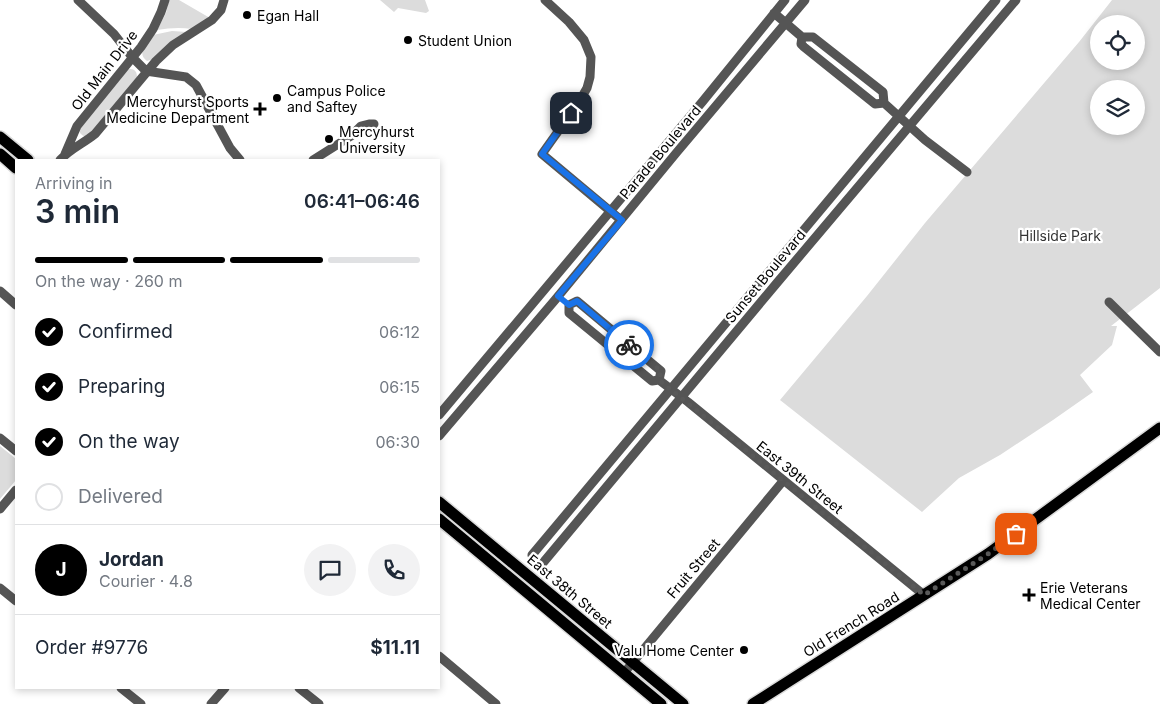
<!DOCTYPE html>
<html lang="en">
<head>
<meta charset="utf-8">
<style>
	body { margin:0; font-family:Inter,sans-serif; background:#f2f2f3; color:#1f2937; height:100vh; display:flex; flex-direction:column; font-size:19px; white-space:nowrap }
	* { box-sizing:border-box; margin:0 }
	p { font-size:16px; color:#747a83 }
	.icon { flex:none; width:28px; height:28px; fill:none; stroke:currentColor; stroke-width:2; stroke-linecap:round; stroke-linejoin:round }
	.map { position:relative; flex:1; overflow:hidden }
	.panel { position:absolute; left:15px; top:159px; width:425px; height:530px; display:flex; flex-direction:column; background:#fff; border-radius:0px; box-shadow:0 2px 8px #0003 }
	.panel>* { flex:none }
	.tools { position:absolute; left:1090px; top:15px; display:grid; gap:10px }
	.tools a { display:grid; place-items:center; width:55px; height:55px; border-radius:50%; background:#fff; box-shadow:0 2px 8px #0003; font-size:25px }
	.pin { position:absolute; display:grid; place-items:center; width:42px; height:42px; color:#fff; margin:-21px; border-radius:10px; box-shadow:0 2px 8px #0006 }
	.courier { position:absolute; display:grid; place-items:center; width:50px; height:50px; margin:-25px; border:4px solid #1a73e8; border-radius:50%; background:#fff; color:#222; box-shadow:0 1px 6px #0007 }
	.summary em { font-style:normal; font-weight:600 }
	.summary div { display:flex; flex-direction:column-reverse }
	.summary { display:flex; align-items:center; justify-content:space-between; height:85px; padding:0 20px }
	h1 { font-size:32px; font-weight:600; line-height:38px }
	.bar { display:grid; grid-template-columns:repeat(4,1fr); gap:8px 5px; align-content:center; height:60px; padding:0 20px }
	.bar i { height:6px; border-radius:4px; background:#e0e1e3 }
	.bar .selected { background:#000 }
	.bar p { grid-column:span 4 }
	.line { display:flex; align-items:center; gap:12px; padding:0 20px; border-top:1px solid #e0e1e3 }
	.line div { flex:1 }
	.round { display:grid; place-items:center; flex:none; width:52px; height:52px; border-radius:26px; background:#f2f2f3 }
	ol { padding:0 20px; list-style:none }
	li { display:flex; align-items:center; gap:15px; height:55px }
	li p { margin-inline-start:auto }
	li .icon { padding:5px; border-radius:50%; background:#000; color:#fff; stroke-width:4 }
	li:last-child { color:#747a83 }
	li i { width:28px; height:28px; border:2px solid #e0e1e3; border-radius:50% }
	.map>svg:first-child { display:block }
	.green { fill:#dcdcdc; fill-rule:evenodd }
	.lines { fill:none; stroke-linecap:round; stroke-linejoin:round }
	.major-casing { stroke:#dbdbdb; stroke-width:14 }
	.minor { stroke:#555; stroke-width:9 }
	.major { stroke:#000; stroke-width:11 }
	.done { stroke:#595959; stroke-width:5; stroke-dasharray:0 9 }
	.route { stroke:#1a73e8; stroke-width:6 }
	.poi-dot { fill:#000; stroke:#fff; stroke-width:2 }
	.labels { text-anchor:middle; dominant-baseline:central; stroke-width:4.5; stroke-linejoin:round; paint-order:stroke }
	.poi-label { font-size:14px; fill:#000; stroke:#fff; text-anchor:start }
	.street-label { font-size:14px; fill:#000; stroke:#fff }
	.park-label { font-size:14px; fill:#333; stroke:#fff }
</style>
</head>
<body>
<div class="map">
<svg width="1160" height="704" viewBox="0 0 1160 704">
	<rect width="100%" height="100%" fill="#fff"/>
	<path class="green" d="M 169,0 L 179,0 L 210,18 L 192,29 C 180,27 169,28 157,30 L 166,13 Z
		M 380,0 L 425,0 L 429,11 L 426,13 L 398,8 L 394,12 Z
		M 1112,0 L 1160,0 L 1160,288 L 1111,326 L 1117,326 L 1112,345 L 1080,375 L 1093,392 L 1053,420 L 1000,455 L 959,478 L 922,512 L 780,400 L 867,296 L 925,223 L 1079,42 ZM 1099,24 L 1136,24 L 1136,61 L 1099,61 ZM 1099,89 L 1136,89 L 1136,126 L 1099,126 Z
		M 172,31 L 187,32 L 154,59 L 147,61 C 136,53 147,44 153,35 Z
		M 130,69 C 135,69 137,72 137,77 L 92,133 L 86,137 C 81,135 79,133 79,128 L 126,70 Z
		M 0,446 L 16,459 L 16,480 L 0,499 Z"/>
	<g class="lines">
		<defs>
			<path id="major" d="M 0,137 L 28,160
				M 0,154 L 16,168
				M 439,502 L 683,704
				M 439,519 L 661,704
				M 753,704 L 988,554 L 1160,428"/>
		</defs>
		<use href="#major" class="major-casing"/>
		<path class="minor" d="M 78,0 L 114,34 L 132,57 L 146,71 L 186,77 L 196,85 L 230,148 L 240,160
			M 545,0 L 569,22 L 584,40 L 591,57 L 590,77 L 587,88 L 579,102 L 542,154 L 621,220
			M 996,0 L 532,555 L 534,564 L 542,564 L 776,284 L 1016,0
			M 774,13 L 802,37
			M 802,37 L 813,37 L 883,92 L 884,103 L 875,104 L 804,47 L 801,44 Z
			M 884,103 L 925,140 L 967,172
			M 65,154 L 77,126 L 141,47 L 153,29 L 161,12 L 165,0
			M 60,160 C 70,149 84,143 95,134 L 156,61 L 173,45 L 212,20 L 221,10 L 224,0
			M 313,160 L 351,136 L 361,126 L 369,124 L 374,124
			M 0,291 L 16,305
			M 1109,302 L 1160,352
			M 659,380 L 661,371 L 577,301 L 569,305 L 569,313 L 652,381 L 659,380 L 688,402 L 924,595
			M 439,415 L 703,101 L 785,0
			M 439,436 L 555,300 L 677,152 L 805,0
			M 0,438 L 16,451
			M 0,509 L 16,490
			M 0,588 L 16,601
			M 439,656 L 496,704
			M 624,673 L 783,481
			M 121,688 L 141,704
			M 299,688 L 319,704
			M 211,704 L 225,688"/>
		<use href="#major" class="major"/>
	</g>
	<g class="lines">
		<path class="done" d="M 629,345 L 661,371 L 659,380 L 924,595 L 988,554 L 1016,534"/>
		<path class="route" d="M 571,113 L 542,154 L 622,220 L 558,296 L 569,305 L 577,301 L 629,345"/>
	</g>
	<g class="poi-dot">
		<circle cx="247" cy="15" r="5"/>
		<circle cx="408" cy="40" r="5"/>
		<circle cx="277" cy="98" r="5"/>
		<path d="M257.5 101.5h5v5h5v5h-5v5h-5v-5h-5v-5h5z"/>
		<circle cx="329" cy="139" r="5"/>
		<path d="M1026.5 587.5h5v5h5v5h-5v5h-5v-5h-5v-5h5z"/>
		<circle cx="744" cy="650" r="5"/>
	</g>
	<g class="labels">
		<g class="poi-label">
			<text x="257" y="15">Egan Hall</text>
			<text x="418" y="40">Student Union</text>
			<text x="287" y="90">Campus Police<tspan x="287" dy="16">and Saftey</tspan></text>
			<text x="249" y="101" text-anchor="end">Mercyhurst Sports<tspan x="249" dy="16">Medicine Department</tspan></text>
			<text x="339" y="131">Mercyhurst<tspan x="339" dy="16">University</tspan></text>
			<text x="1040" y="587">Erie Veterans<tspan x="1040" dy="16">Medical Center</tspan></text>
			<text x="734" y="650" text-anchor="end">Valu Home Center</text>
		</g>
		<g class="street-label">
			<text transform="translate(104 70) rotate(-52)">Old Main Drive</text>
			<text transform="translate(660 152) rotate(-50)">Parade Boulevard</text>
			<text transform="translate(765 276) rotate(-50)">Sunset Boulevard</text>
			<text transform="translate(800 477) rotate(39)">East 39th Street</text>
			<text transform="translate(693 568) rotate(-50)">Fruit Street</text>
			<text transform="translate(570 591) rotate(40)">East 38th Street</text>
			<text transform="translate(851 624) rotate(-32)">Old French Road</text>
		</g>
		<g class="park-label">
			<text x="1060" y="235">Hillside Park</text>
		</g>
	</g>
</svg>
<div class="tools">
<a><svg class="icon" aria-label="locate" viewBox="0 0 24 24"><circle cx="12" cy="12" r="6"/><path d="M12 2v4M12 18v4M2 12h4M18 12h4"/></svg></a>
<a><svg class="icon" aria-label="layers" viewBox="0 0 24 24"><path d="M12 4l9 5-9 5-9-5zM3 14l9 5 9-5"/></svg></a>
</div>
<div class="pin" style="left:1016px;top:534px;background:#ea580c"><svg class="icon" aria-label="bag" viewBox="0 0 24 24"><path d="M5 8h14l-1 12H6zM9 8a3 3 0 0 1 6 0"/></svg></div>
<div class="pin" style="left:571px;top:113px;background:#1f2937"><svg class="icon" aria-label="home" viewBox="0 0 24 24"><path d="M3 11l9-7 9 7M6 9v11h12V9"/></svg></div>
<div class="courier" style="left:629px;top:345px"><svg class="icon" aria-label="bike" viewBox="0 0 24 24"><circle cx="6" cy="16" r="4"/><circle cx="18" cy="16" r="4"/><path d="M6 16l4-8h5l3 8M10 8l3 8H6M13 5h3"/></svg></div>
<section class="panel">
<div class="summary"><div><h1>3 min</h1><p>Arriving in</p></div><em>06:41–06:46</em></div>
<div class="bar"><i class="selected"></i><i class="selected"></i><i class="selected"></i><i></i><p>On the way · 260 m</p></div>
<ol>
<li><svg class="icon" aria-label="check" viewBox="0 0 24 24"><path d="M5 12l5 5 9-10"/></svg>Confirmed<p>06:12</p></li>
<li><svg class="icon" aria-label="check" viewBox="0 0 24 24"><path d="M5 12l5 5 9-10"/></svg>Preparing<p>06:15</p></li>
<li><svg class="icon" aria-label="check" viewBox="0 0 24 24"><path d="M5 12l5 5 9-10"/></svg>On the way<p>06:30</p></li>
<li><i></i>Delivered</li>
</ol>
<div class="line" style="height:90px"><b class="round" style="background:#000;color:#fff">J</b><div><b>Jordan</b><p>Courier · 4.8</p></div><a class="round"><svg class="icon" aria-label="chat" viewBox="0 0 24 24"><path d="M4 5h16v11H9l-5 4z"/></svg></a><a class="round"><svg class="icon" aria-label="phone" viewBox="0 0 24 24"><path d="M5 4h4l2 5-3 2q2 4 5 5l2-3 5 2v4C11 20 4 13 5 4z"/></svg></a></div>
<div class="line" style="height:65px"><div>Order #9776</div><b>$11.11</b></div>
</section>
</div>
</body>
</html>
